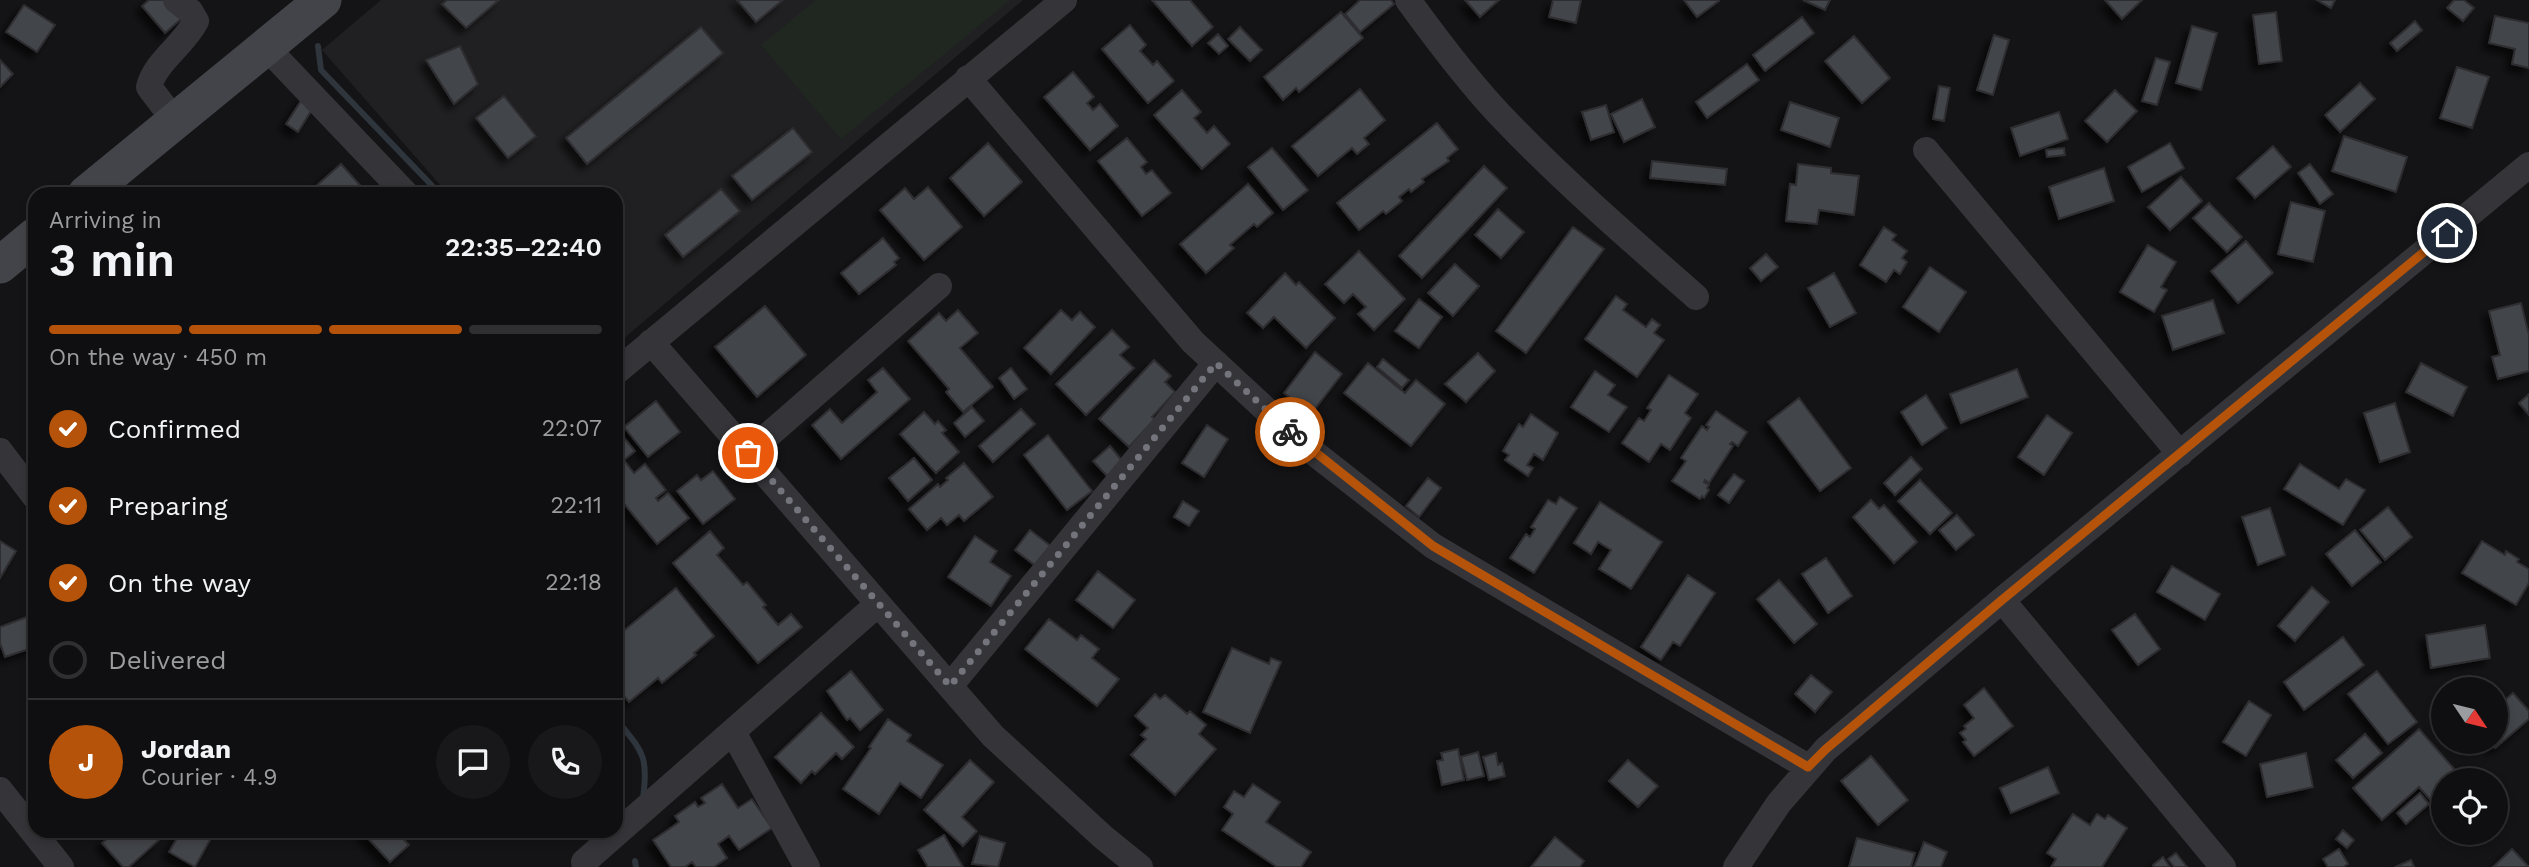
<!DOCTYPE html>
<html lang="en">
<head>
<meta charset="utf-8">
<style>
	body { margin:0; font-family:"Work Sans",sans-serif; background:#181719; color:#f1f3f6; height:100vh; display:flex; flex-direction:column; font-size:26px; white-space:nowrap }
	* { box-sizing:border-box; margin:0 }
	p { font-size:23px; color:#9b9c9f }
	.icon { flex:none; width:38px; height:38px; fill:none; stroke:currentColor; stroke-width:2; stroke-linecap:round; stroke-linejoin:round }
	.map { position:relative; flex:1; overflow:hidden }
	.details { position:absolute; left:28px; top:187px; width:595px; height:651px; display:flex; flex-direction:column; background:#0f0e10; border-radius:21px; box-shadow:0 4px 10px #0003,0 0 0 2px #2f2e30 }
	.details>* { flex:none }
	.needle { width:46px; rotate:125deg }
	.fabs { position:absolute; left:2431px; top:677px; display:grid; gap:14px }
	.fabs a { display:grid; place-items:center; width:77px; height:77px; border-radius:50%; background:#0f0e10; box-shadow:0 4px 10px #0003,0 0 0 2px #2f2e30; font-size:35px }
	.pin { position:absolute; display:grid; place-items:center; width:60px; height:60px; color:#fff; margin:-30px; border:4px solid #fff; border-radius:50%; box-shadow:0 2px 7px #0007 }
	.courier { position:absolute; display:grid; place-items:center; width:70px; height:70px; margin:-35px; border:5px solid #b45309; border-radius:50%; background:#fff; color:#222; box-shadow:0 2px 9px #0007 }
	.head em { font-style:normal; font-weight:600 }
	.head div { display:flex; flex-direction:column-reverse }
	.head { display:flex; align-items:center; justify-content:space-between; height:119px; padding:0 21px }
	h1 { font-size:46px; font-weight:600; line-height:52px }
	.bar { display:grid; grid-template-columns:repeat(4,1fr); gap:10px 7px; align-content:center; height:84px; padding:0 21px }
	.bar i { height:9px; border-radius:5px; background:#2f2e30 }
	.bar .selected { background:#b45309 }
	.bar p { grid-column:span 4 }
	.line { display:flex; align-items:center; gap:18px; padding:0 21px; border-top:2px solid #2f2e30 }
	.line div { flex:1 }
	.round { display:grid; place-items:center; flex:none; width:74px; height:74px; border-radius:37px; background:#181719 }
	ol { padding:0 21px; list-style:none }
	li { display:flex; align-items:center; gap:21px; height:77px }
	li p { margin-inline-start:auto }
	li .icon { padding:7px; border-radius:50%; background:#b45309; color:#fff; stroke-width:4 }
	li:last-child { color:#9b9c9f }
	li i { width:38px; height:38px; border:4px solid #2f2e30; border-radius:50% }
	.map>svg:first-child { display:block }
	.built { fill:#202022 }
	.green { fill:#202721 }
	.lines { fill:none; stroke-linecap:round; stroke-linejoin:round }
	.stream { stroke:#2e353c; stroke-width:6 }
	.building { fill:#434448; stroke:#2e2e31; stroke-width:2; filter:url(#shadow) }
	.street { stroke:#353539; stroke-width:26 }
	.secondary { stroke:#434449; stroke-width:37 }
	.done { stroke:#73747c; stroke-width:7; stroke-dasharray:0 12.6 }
	.route { stroke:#b45309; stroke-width:9 }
</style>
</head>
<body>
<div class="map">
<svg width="2529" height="867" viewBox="0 0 2529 867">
	<defs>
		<filter id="shadow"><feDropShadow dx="-6" dy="6" stdDeviation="3.5" flood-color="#0009"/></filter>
	</defs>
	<rect width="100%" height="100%" fill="#141315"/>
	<path class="built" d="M 381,0 L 1023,0 L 616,345 L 616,194 L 448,194 L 322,50 Z"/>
	<path class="green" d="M 816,0 L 1010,0 L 841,139 L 761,45 Z"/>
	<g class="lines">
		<path class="stream" d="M 318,46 L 321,70 L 440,194
			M 616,719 C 642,751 649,755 643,798
			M 635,861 L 636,867"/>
	</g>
	<path class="building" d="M 149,0 L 177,0 L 188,13 L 165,33 L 142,6 Z
		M 447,0 L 499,0 L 466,28 L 442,4 Z
		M 737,0 L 783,0 L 756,22 Z
		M 1152,0 L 1190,0 L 1213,27 L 1192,46 Z
		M 1391,0 L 1394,4 L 1360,32 L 1345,14 L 1360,0 Z
		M 1465,0 L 1499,0 L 1480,17 Z
		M 1553,0 L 1581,0 L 1576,23 L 1549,17 Z
		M 1684,0 L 1718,0 L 1719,1 L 1697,17 Z
		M 1803,0 L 1830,0 L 1825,10 Z
		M 2105,0 L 2142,0 L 2122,19 Z
		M 2317,0 L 2335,0 L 2331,8 Z
		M 2454,0 L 2464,0 L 2474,8 L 2463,21 L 2447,8 Z
		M 24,5 L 55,25 L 37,52 L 6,32 Z
		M 1341,12 L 1363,38 L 1299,92 L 1296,88 L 1283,100 L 1264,77 Z
		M 2276,12 L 2282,61 L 2259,64 L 2253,15 Z
		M 2495,16 L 2529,23 L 2529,68 L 2512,64 L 2515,49 L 2489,43 Z
		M 1802,17 L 1814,33 L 1765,71 L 1753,55 Z
		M 2415,21 L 2422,30 L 2397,51 L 2390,43 Z
		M 1130,25 L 1146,45 L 1140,51 L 1153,65 L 1157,61 L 1174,81 L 1148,103 L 1102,49 Z
		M 2192,26 L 2217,33 L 2201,90 L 2176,83 Z
		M 701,27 L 723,53 L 587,164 L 566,138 Z
		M 1240,27 L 1262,50 L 1250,61 L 1228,39 Z
		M 1218,34 L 1228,46 L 1219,54 L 1208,43 Z
		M 1994,35 L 2009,40 L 1993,95 L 1977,90 Z
		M 1854,36 L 1890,78 L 1862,103 L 1825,61 Z
		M 460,46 L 478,84 L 454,104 L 426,60 Z
		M 2156,58 L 2170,62 L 2157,105 L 2142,101 Z
		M 0,60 L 13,74 L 0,87 Z
		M 1747,64 L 1759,80 L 1707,118 L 1696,102 Z
		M 2457,67 L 2489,77 L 2472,128 L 2440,118 Z
		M 1073,72 L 1094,97 L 1087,103 L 1093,110 L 1100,104 L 1118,126 L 1090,150 L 1044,97 Z
		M 2360,83 L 2375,99 L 2340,132 L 2325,115 Z
		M 1939,86 L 1950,88 L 1944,121 L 1933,119 Z
		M 1360,89 L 1385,120 L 1364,138 L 1369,144 L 1357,154 L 1352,148 L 1318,176 L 1292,146 Z
		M 1182,90 L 1201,112 L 1194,118 L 1207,133 L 1214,126 L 1230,144 L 1202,169 L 1154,115 Z
		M 2115,90 L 2137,111 L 2107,142 L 2085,121 Z
		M 304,96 L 316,103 L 298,132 L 286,124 Z
		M 504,96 L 536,136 L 508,158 L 476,118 Z
		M 1642,99 L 1655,127 L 1624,142 L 1611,114 Z
		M 1790,102 L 1839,118 L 1830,147 L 1781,130 Z
		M 1606,105 L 1614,132 L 1591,140 L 1582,112 Z
		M 2059,112 L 2068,139 L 2020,156 L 2011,128 Z
		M 1437,123 L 1458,149 L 1447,158 L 1449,161 L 1422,179 L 1424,182 L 1411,192 L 1409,189 L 1399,197 L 1402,201 L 1386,214 L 1383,211 L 1359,230 L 1337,203 Z
		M 793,128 L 812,152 L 752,200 L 732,176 Z
		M 2344,136 L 2407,157 L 2396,192 L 2332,171 Z
		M 1127,138 L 1147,162 L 1141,167 L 1146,174 L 1152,170 L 1171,193 L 1142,216 L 1098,161 Z
		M 988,143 L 1022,182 L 984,216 L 950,178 Z
		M 2170,143 L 2184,168 L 2142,192 L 2128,167 Z
		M 2273,146 L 2291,167 L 2255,198 L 2237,178 Z
		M 1272,148 L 1308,190 L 1283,210 L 1248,167 Z
		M 2064,148 L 2065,155 L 2047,157 L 2046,150 Z
		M 1652,161 L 1727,169 L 1725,185 L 1650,178 Z
		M 341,164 L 368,194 L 307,194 Z
		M 1798,164 L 1831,168 L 1831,173 L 1859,176 L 1854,215 L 1819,210 L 1817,224 L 1786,221 L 1790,184 L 1796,185 Z
		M 2310,164 L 2333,194 L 2320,204 L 2298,173 Z
		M 1484,166 L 1507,188 L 1422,278 L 1399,256 Z
		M 2104,168 L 2114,201 L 2059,219 L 2049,187 Z
		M 2181,177 L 2202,201 L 2170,230 L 2148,207 Z
		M 1248,184 L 1273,213 L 1257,227 L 1254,224 L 1230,245 L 1234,248 L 1206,273 L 1180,244 Z
		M 928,187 L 962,227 L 924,260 L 880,210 L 905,188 L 914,199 Z
		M 721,189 L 740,211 L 683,257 L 665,235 Z
		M 2291,202 L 2325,211 L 2313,262 L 2278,254 Z
		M 2209,203 L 2242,237 L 2227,252 L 2193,218 Z
		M 1498,209 L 1524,232 L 1501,258 L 1475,235 Z
		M 1573,227 L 1604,249 L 1526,353 L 1496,331 Z
		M 1884,227 L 1896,235 L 1892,240 L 1907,251 L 1902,258 L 1907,262 L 1900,274 L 1894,270 L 1886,282 L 1860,265 Z
		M 883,238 L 899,258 L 894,262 L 896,265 L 859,294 L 841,273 Z
		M 2246,241 L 2273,273 L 2238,303 L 2211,271 Z
		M 2148,245 L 2176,262 L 2161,287 L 2167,290 L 2154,312 L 2120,292 Z
		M 1359,251 L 1405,299 L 1374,330 L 1358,314 L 1366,307 L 1353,294 L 1344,303 L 1325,284 Z
		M 1766,254 L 1778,267 L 1761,281 L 1750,268 Z
		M 1455,264 L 1479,286 L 1453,316 L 1428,293 Z
		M 1930,267 L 1966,292 L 1939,332 L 1903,307 Z
		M 1285,273 L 1296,285 L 1299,282 L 1335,318 L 1306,348 L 1274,317 L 1263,328 L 1247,313 Z
		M 1834,273 L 1856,313 L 1830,327 L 1808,288 Z
		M 1616,296 L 1627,304 L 1623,310 L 1646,327 L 1652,319 L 1660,325 L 1654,333 L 1664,340 L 1637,377 L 1585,339 Z
		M 1419,299 L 1442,317 L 1419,348 L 1395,331 Z
		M 2213,300 L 2224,333 L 2173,350 L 2162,316 Z
		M 2521,303 L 2529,335 L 2529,371 L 2498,379 L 2492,357 L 2500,355 L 2489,311 Z
		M 765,306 L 806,355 L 757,397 L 715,347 Z
		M 958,310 L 978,333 L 960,348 L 993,387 L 963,412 L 946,392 L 949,389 L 908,341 L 939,313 L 946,321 Z
		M 1061,310 L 1072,320 L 1080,312 L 1095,327 L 1051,374 L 1024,348 Z
		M 1112,330 L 1129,347 L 1120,355 L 1134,368 L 1086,415 L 1056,384 Z
		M 1315,352 L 1342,374 L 1311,414 L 1284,393 Z
		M 1478,353 L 1495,371 L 1466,402 L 1445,384 Z
		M 1383,359 L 1409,380 L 1402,388 L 1377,367 Z
		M 1154,360 L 1171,376 L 1165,382 L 1175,392 L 1152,417 L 1155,419 L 1129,447 L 1099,419 Z
		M 1368,363 L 1405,393 L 1416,380 L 1445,404 L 1411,446 L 1344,393 Z
		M 2421,363 L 2467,387 L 2453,416 L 2406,392 Z
		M 883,368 L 910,399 L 841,459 L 812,425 L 830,409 L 842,423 L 877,392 L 868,380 Z
		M 1011,368 L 1027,389 L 1014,399 L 999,378 Z
		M 2017,369 L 2028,397 L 1961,423 L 1950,394 Z
		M 1595,371 L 1615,385 L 1608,395 L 1627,407 L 1609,432 L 1571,407 Z
		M 1669,375 L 1698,394 L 1685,413 L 1691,418 L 1670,450 L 1661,444 L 1649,462 L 1622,443 L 1639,418 L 1644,421 L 1651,410 L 1647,408 Z
		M 2529,394 L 2529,415 L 2519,403 Z
		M 1926,395 L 1947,428 L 1922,445 L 1901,412 Z
		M 1799,398 L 1851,468 L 1820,491 L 1768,422 Z
		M 656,401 L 680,432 L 648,457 L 624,427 Z
		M 2395,403 L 2410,452 L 2380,462 L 2364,413 Z
		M 972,407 L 984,421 L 965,437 L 954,423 Z
		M 1021,409 L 1035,424 L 993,462 L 979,446 Z
		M 1716,411 L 1747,432 L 1738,446 L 1732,442 L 1730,444 L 1733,446 L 1709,483 L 1705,480 L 1704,482 L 1709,485 L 1707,488 L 1709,490 L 1704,498 L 1702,496 L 1700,499 L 1672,481 L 1686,461 L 1681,458 L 1702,426 L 1707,430 L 1709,427 L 1706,425 Z
		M 924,412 L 935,424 L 938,421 L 946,430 L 942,433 L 959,452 L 936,473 L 900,434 Z
		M 1531,414 L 1558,433 L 1543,460 L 1534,454 L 1527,465 L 1533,468 L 1528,476 L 1505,460 L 1509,455 L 1503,451 L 1519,424 L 1523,427 Z
		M 2047,415 L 2072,433 L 2044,475 L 2018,457 Z
		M 1207,425 L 1228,439 L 1204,477 L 1182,463 Z
		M 616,428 L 635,451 L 624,460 L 634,473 L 645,464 L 666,490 L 656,498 L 658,501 L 668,493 L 689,518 L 657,544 L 616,494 Z
		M 1048,435 L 1092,491 L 1067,510 L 1024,455 Z
		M 1110,446 L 1123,462 L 1107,476 L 1093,461 Z
		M 1911,457 L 1922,469 L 1895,495 L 1884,483 Z
		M 914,458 L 932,480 L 908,501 L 889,478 Z
		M 964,463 L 993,497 L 964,521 L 959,515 L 947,525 L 941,518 L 927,530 L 909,509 L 938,484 L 940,487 L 948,480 L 946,478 Z
		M 2300,464 L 2339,489 L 2346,479 L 2365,490 L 2343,525 L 2284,489 Z
		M 713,471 L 735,499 L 703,524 L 677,491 L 697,475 L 701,480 Z
		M 1734,474 L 1744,481 L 1729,503 L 1718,495 Z
		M 1428,478 L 1441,488 L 1419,517 L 1406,506 Z
		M 1920,480 L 1952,513 L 1930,534 L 1898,501 Z
		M 1560,497 L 1577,508 L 1534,573 L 1510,558 L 1526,534 L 1530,537 L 1535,529 L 1531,527 L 1548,500 L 1556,504 Z
		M 1871,500 L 1879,509 L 1884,505 L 1917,542 L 1894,563 L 1853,517 Z
		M 1183,501 L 1199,511 L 1189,526 L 1174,517 Z
		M 1600,502 L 1662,542 L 1631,589 L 1599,569 L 1611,550 L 1598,542 L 1591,554 L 1574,543 Z
		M 2388,507 L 2412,537 L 2385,560 L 2360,530 Z
		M 2270,508 L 2285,555 L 2258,565 L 2242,517 Z
		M 1957,515 L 1974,535 L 1956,550 L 1939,530 Z
		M 616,520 L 624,530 L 616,536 Z
		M 1030,530 L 1052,547 L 1037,567 L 1015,550 Z
		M 2355,530 L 2381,562 L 2352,586 L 2326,554 Z
		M 710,531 L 724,548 L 717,555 L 743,585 L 747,582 L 766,605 L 763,607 L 778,625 L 791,614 L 802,627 L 758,663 L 673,563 Z
		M 975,536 L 997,551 L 990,562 L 1011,576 L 991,606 L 948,577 Z
		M 0,541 L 16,551 L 0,578 Z
		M 2482,541 L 2505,555 L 2506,551 L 2519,559 L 2517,562 L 2529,569 L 2529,583 L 2516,605 L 2462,573 Z
		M 1826,558 L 1852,596 L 1828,613 L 1802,574 Z
		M 2172,566 L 2220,594 L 2205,620 L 2157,592 Z
		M 1098,571 L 1135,600 L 1113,628 L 1076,600 Z
		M 1688,575 L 1715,593 L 1680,646 L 1673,642 L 1661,660 L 1641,647 Z
		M 1779,580 L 1817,624 L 1794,643 L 1757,599 Z
		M 2312,587 L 2329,602 L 2295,641 L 2278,626 Z
		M 676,588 L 714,636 L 694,653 L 696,655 L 662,683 L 658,678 L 629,702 L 616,686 L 616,637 Z
		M 35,614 L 35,647 L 5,657 L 0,643 L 0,627 Z
		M 2135,614 L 2160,649 L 2138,665 L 2112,630 Z
		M 1049,619 L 1077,640 L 1081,635 L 1099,649 L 1092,658 L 1119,679 L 1097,706 L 1025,649 Z
		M 2485,625 L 2490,658 L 2431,668 L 2426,635 Z
		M 2343,637 L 2364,665 L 2304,710 L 2284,682 Z
		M 1232,648 L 1269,664 L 1271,658 L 1281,662 L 1250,733 L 1203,712 Z
		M 851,671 L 883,710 L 860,730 L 850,718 L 847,720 L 827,691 Z
		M 2377,671 L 2417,722 L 2388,744 L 2348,694 Z
		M 1811,675 L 1832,692 L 1815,712 L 1795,694 Z
		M 1984,688 L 2013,726 L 1974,756 L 1963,742 L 1966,740 L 1960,733 L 1966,729 L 1964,726 L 1974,718 L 1964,705 Z
		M 2513,693 L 2529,711 L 2529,719 L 2495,748 L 2490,742 L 2496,742 L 2496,708 Z
		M 1155,694 L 1160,699 L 1165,695 L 1187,714 L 1190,711 L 1206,725 L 1199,734 L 1216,749 L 1175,795 L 1131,755 L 1146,739 L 1141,735 L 1148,728 L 1135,716 Z
		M 2249,701 L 2271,715 L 2246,756 L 2223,742 Z
		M 821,713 L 854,747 L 842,759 L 836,753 L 815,774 L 812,771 L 801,783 L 775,757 Z
		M 888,719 L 911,735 L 907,741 L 943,765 L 921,798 L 900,783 L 879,814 L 843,789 L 871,748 L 869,747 Z
		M 2419,729 L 2462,778 L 2460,780 L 2443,780 L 2443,795 L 2434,804 L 2419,787 L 2382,820 L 2353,788 Z
		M 2365,734 L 2382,753 L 2353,778 L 2336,760 Z
		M 1458,749 L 1464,780 L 1442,785 L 1437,761 L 1443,760 L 1441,753 Z
		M 1478,752 L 1484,776 L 1467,780 L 1461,757 Z
		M 1496,753 L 1498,765 L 1502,763 L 1505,776 L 1489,780 L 1483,757 Z
		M 2306,753 L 2313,787 L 2267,797 L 2260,764 Z
		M 1871,756 L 1908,800 L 1878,825 L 1841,781 Z
		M 970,760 L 994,782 L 962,817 L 977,831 L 963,846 L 924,810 Z
		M 1628,760 L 1658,786 L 1638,807 L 1609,781 Z
		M 2048,767 L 2059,793 L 2011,813 L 2000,788 Z
		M 722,784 L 738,808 L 752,799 L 772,828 L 739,850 L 729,836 L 718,844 L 727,858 L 714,867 L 696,867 L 692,862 L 685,867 L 671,867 L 653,840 L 679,822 L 675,816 L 695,802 L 698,807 L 705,803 L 701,798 Z
		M 1253,784 L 1280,802 L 1266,822 L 1311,852 L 1301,867 L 1277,867 L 1222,830 L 1233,814 L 1224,807 L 1234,791 L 1244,797 Z
		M 2420,793 L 2429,804 L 2406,824 L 2397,813 Z
		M 2073,814 L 2090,825 L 2097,814 L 2105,819 L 2108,815 L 2127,828 L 2102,867 L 2051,867 L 2056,859 L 2047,853 Z
		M 2343,830 L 2354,840 L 2347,848 L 2336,839 Z
		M 116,831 L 152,831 L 159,840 L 129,867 L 123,867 L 102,843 Z
		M 181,831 L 215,831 L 195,867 L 169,852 Z
		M 361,831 L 396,831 L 409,845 L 390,862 Z
		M 944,835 L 963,867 L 928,867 L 918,850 Z
		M 980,836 L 1005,843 L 998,867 L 972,864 Z
		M 1555,837 L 1584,861 L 1580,867 L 1531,867 Z
		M 1857,838 L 1915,853 L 1911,867 L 1849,867 Z
		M 1924,842 L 1947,852 L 1941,867 L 1914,867 Z
		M 2339,849 L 2348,864 L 2343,867 L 2328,867 L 2323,859 Z
		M 2512,849 L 2529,867 L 2493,867 Z
		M 2176,853 L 2187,867 L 2174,867 L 2168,859 Z
		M 2163,857 L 2170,867 L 2154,867 L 2153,865 Z
		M 2411,860 L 2414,867 L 2395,867 Z"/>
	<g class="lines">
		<path class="street" d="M 1408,0 C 1437,40 1467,80 1501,116 C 1562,180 1629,238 1696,297
			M 266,47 L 406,194
			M 968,78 L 1193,342 L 1304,445 L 1433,546 L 1808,767
			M 175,121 L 149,87 C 155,62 183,46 196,21 L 190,11 L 176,0
			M 1926,150 L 2180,454
			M 651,342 L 993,736 L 1103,837 L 1140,867
			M 616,372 L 1064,0
			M 0,451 L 35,497
			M 748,453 L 939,286
			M 2002,600 L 2223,867
			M 950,686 L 1216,363
			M 733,732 L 807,867
			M 0,790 L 61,867
			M 584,862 L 878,604
			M 1736,867 L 1779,803 L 1826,749 L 2002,600 L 2529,165"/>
		<path class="secondary" d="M 86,194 L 323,0
			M 0,265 L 35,236"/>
	</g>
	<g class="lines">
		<path class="done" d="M 748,453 L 950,686 L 1216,363 L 1290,432"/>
		<path class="route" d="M 1290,432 L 1433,546 L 1808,767 L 1826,749 L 2002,600 L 2447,233"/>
	</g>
</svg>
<div class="fabs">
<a><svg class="needle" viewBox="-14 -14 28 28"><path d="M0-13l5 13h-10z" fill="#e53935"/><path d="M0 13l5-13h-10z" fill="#9b9c9f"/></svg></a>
<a><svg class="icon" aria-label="locate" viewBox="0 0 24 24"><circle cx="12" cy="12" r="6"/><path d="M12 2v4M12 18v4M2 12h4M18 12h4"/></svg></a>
</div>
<div class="pin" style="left:748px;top:453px;background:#ea580c"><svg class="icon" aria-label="bag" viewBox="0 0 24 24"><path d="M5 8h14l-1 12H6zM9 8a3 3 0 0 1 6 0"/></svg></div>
<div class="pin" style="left:2447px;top:233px;background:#1f2937"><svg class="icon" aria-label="home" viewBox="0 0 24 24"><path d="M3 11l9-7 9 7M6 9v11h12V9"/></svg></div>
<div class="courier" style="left:1290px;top:432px"><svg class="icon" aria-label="bike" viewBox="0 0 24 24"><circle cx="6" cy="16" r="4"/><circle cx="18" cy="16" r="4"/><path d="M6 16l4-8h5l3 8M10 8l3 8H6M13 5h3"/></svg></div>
<section class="details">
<div class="head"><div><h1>3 min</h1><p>Arriving in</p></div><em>22:35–22:40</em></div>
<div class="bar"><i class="selected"></i><i class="selected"></i><i class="selected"></i><i></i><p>On the way · 450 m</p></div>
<ol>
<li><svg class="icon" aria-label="check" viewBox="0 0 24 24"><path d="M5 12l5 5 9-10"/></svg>Confirmed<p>22:07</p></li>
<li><svg class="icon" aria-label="check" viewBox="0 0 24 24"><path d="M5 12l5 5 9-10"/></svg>Preparing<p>22:11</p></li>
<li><svg class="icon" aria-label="check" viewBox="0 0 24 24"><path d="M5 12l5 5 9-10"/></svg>On the way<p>22:18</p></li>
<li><i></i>Delivered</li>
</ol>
<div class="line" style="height:126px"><b class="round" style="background:#b45309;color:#fff">J</b><div><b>Jordan</b><p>Courier · 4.9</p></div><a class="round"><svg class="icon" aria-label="chat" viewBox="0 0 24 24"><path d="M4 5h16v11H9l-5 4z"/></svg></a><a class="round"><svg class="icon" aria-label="phone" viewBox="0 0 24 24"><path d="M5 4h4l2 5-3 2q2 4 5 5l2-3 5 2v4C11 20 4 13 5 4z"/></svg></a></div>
</section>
</div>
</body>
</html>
